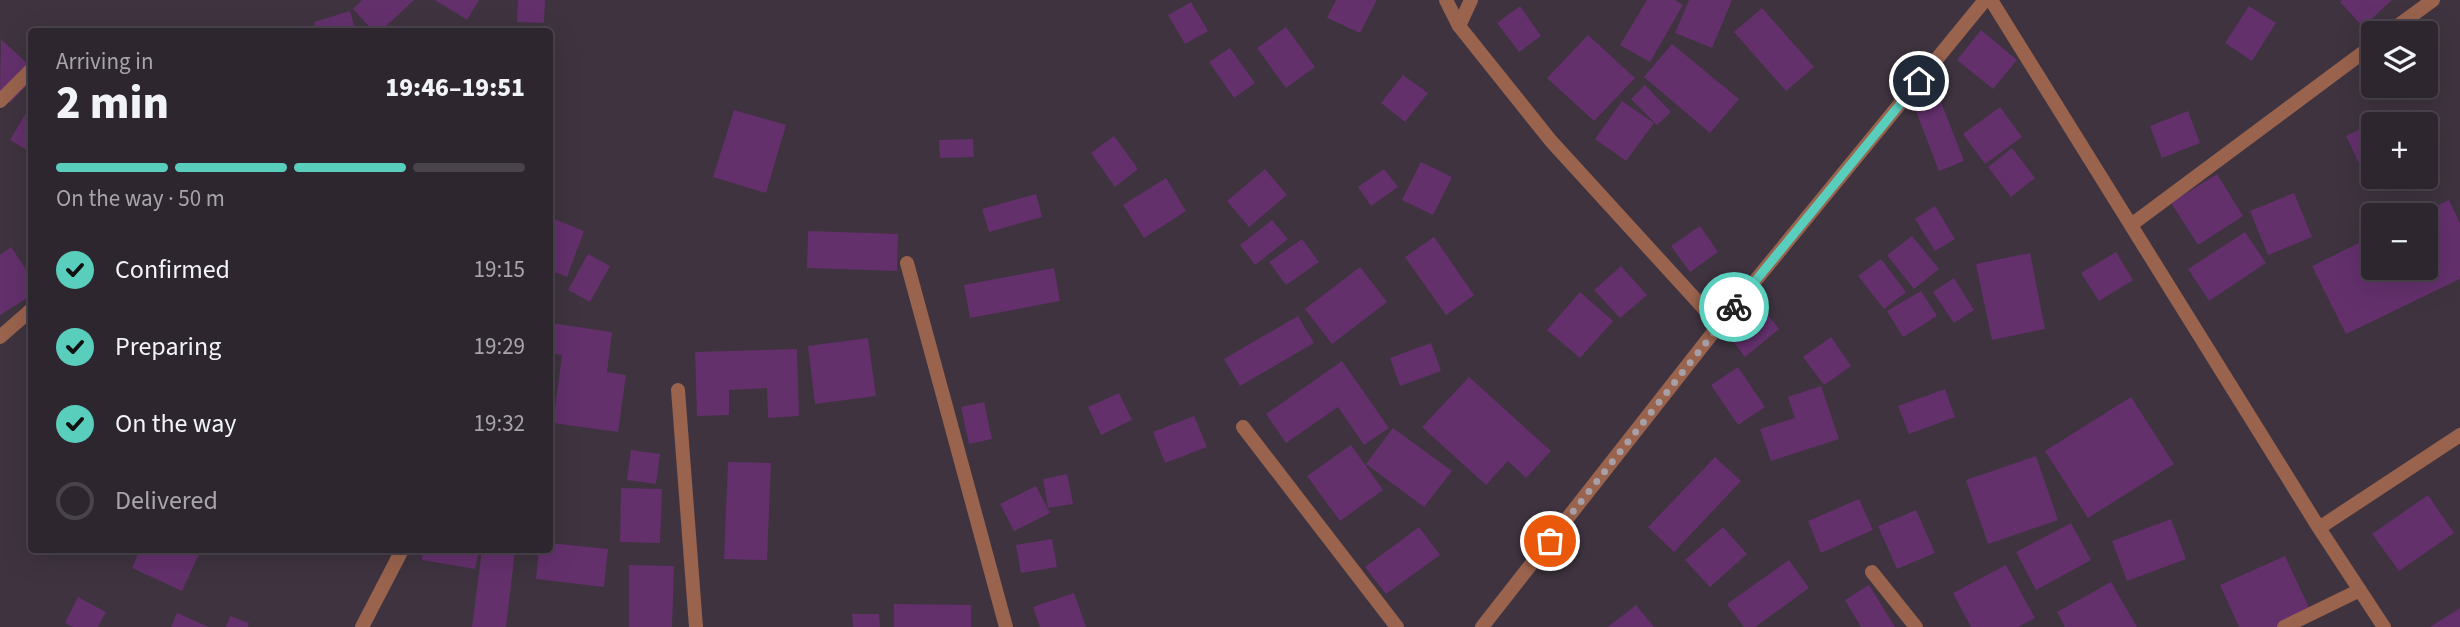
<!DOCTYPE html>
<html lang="en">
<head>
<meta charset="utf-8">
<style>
	body { margin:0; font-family:"Source Sans 3",sans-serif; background:#3a323b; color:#f1f3f6; height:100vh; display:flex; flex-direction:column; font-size:26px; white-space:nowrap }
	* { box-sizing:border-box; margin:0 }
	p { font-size:23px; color:#a7a5aa }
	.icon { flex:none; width:38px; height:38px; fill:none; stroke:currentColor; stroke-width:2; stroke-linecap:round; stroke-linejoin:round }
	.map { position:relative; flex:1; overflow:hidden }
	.details { position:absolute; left:28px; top:28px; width:525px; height:525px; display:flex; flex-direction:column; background:#2e262f; border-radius:7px; box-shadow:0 7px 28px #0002,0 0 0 2px #49434b }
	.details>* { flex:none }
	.fabs { position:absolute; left:2361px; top:21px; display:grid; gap:14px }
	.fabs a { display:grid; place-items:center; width:77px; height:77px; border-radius:7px; background:#2e262f; box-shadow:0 7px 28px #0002,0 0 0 2px #49434b; font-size:35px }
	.pin { position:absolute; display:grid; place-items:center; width:60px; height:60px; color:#fff; margin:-30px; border:4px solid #fff; border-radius:50%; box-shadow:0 2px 7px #0007 }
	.courier { position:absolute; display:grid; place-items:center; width:70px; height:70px; margin:-35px; border:5px solid #5acebd; border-radius:50%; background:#fff; color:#222; box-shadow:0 2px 9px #0007 }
	.summary em { font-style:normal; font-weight:800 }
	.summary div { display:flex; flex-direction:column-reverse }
	.summary { display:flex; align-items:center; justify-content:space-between; height:119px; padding:0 28px }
	h1 { font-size:46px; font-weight:800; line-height:52px }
	.bar { display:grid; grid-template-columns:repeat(4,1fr); gap:10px 7px; align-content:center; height:84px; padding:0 28px }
	.bar i { height:9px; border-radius:5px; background:#49434b }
	.bar .on { background:#5acebd }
	.bar p { grid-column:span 4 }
	ol { padding:0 28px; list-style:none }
	li { display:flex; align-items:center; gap:21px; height:77px }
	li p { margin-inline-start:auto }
	li .icon { padding:7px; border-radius:50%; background:#5acebd; color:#111; stroke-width:4 }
	li:last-child { color:#a7a5aa }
	li i { width:38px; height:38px; border:4px solid #49434b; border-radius:50% }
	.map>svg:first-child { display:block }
	.building { fill:#63306c }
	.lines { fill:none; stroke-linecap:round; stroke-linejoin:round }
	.minor { stroke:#99634d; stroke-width:14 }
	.done { stroke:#a79fa8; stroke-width:7; stroke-dasharray:0 12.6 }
	.route { stroke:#5acebd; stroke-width:9 }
</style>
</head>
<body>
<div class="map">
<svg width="2460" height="627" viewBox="0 0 2460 627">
	<rect width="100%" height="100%" fill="#3e333f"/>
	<path class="building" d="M 362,0 L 414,0 L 380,32 L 374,32 L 353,9 Z
		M 435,0 L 479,0 L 467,20 Z
		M 518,0 L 545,0 L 544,23 L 517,22 Z
		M 1336,0 L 1377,0 L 1360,33 L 1327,18 Z
		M 1647,0 L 1675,0 L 1683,5 L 1650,62 L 1620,45 Z
		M 1689,0 L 1732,0 L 1712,48 L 1675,33 Z
		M 2342,0 L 2392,0 L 2363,27 L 2340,2 Z
		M 1191,2 L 1208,31 L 1185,44 L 1168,15 Z
		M 1520,6 L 1541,36 L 1519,52 L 1497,23 Z
		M 2249,6 L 2276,23 L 2252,61 L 2225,43 Z
		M 1762,8 L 1814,67 L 1786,91 L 1734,32 Z
		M 350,11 L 356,32 L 317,32 L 314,22 Z
		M 1286,27 L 1315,67 L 1286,88 L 1257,48 Z
		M 1981,30 L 2017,60 L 1993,89 L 1957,60 Z
		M 1588,35 L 1635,78 L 1594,121 L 1547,78 Z
		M 1,39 L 32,68 L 32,80 L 10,103 L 0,94 Z
		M 1672,44 L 1739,99 L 1710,133 L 1644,77 Z
		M 1230,48 L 1255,83 L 1234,98 L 1209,62 Z
		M 1403,75 L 1428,93 L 1405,122 L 1381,103 Z
		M 1645,85 L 1671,112 L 1657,125 L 1631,99 Z
		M 1939,97 L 1964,161 L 1939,171 L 1914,106 Z
		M 1622,101 L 1654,123 L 1626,161 L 1595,139 Z
		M 32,103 L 32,153 L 10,140 Z
		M 2000,107 L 2022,137 L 1985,164 L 1963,134 Z
		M 734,110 L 786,125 L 766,193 L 713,177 Z
		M 2188,111 L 2200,143 L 2162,158 L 2150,126 Z
		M 2373,123 L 2373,175 L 2366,178 L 2346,136 Z
		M 1114,136 L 1138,169 L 1115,187 L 1091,153 Z
		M 973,139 L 974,157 L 940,158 L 939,140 Z
		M 2012,148 L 2035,178 L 2011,197 L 1988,167 Z
		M 1421,162 L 1452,177 L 1433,215 L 1402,200 Z
		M 1265,169 L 1287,195 L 1249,227 L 1227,201 Z
		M 1384,169 L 1398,187 L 1371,206 L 1358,187 Z
		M 2217,174 L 2243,216 L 2198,245 L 2171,203 Z
		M 1166,178 L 1186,211 L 1144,238 L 1123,205 Z
		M 2294,193 L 2312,237 L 2268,255 L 2250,211 Z
		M 1036,194 L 1042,217 L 989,232 L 982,209 Z
		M 2449,200 L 2460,223 L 2460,279 L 2346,334 L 2312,266 L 2373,236 L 2373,268 L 2426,268 L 2426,215 L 2417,215 Z
		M 1935,206 L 1955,239 L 1935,251 L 1915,219 Z
		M 554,219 L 584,231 L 567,277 L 550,270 L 550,230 Z
		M 1272,220 L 1288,239 L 1255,265 L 1240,245 Z
		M 1700,226 L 1718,252 L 1690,272 L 1671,246 Z
		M 808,231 L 898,234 L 897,271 L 807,268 Z
		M 2245,232 L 2266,263 L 2209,301 L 2188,269 Z
		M 1912,236 L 1939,269 L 1914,289 L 1887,255 Z
		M 1434,237 L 1474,295 L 1446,315 L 1405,257 Z
		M 1302,239 L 1319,262 L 1286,285 L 1269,262 Z
		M 11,247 L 32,278 L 32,295 L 0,315 L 0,255 Z
		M 2116,252 L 2133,280 L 2099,301 L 2081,273 Z
		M 2030,253 L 2045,329 L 1992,340 L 1976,264 Z
		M 588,254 L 610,266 L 590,302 L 568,290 Z
		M 1881,259 L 1906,292 L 1884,309 L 1858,276 Z
		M 1621,266 L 1647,295 L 1620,318 L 1594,290 Z
		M 1360,267 L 1387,302 L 1332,344 L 1305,309 Z
		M 1054,268 L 1060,301 L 970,318 L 964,285 Z
		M 1954,278 L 1974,310 L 1954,323 L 1933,292 Z
		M 1921,291 L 1937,316 L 1903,337 L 1887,311 Z
		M 1580,292 L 1613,321 L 1580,358 L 1547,330 Z
		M 1758,302 L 1779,329 L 1745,357 L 1724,330 Z
		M 1298,316 L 1314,343 L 1240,386 L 1224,359 Z
		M 550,323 L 612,332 L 607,372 L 626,375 L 618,432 L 553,423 L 562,355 L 550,353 Z
		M 1831,337 L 1851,366 L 1824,385 L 1803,357 Z
		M 868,338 L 876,396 L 815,404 L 808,346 Z
		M 1431,343 L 1441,371 L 1400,386 L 1390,358 Z
		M 797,349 L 799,416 L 768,418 L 767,388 L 729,390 L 729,415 L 697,416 L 695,352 Z
		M 1342,361 L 1389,428 L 1364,445 L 1338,407 L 1286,443 L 1266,414 Z
		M 1738,367 L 1765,407 L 1738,425 L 1711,385 Z
		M 1469,377 L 1551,451 L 1526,478 L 1508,461 L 1486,485 L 1422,427 Z
		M 1821,386 L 1839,439 L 1771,461 L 1760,429 L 1795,418 L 1788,397 Z
		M 1945,389 L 1955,417 L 1909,434 L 1898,406 Z
		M 1119,393 L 1132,420 L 1101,435 L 1088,407 Z
		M 2131,397 L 2174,464 L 2088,518 L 2045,451 Z
		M 984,402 L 992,439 L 969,444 L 961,407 Z
		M 1194,416 L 1207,447 L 1165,463 L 1153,432 Z
		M 1393,428 L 1452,471 L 1424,507 L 1366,464 Z
		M 1351,445 L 1383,490 L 1340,521 L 1307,476 Z
		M 631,450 L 660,454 L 656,484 L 627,480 Z
		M 2036,456 L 2058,520 L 1988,544 L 1966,480 Z
		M 1715,457 L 1741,481 L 1674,552 L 1648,527 Z
		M 728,462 L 771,463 L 767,560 L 724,559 Z
		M 1067,474 L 1073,504 L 1048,508 L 1043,479 Z
		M 1036,486 L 1050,513 L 1014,531 L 1000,504 Z
		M 621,488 L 662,489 L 660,543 L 620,542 Z
		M 2428,495 L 2454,533 L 2399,571 L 2372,534 Z
		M 1859,499 L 1873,530 L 1821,553 L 1808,521 Z
		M 1916,510 L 1935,553 L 1897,569 L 1878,526 Z
		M 2171,519 L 2186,559 L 2127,581 L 2112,541 Z
		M 2071,523 L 2091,560 L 2036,590 L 2016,552 Z
		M 1419,527 L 1440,555 L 1386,594 L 1365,567 Z
		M 1723,527 L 1747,554 L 1710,587 L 1685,560 Z
		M 1052,539 L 1057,567 L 1021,573 L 1016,545 Z
		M 550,543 L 608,549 L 604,587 L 536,579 L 539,550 L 550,550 Z
		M 140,550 L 201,550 L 182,591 L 132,568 Z
		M 423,550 L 479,550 L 475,569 L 422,560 Z
		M 482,550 L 515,551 L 506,627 L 472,627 Z
		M 2285,556 L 2311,612 L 2279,627 L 2239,627 L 2220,585 Z
		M 1789,560 L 1809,588 L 1755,627 L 1744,627 L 1727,604 Z
		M 629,565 L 674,566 L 672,627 L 629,627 Z
		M 2006,565 L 2035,618 L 2018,627 L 1971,627 L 1953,593 Z
		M 2111,582 L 2137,627 L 2065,627 L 2057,612 Z
		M 1869,585 L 1895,627 L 1861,627 L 1845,600 Z
		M 1074,593 L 1086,627 L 1040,627 L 1033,607 Z
		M 78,597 L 106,612 L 98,627 L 73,627 L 65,623 Z
		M 894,604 L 971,605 L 971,627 L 894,627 Z
		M 1636,605 L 1654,627 L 1608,627 Z
		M 2460,608 L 2460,627 L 2430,627 Z
		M 177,613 L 209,627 L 171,627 Z
		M 852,614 L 879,614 L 880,627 L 853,627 Z
		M 230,616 L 249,623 L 248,627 L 226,627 Z"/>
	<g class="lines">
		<path class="minor" d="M 1446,0 L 1459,26 L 1551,141 L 1719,325
			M 1991,0 L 2319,528 L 2384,627
			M 1459,26 L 1471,0
			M 2388,33 L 2433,0
			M 0,101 L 32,69
			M 2131,225 L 2373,45
			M 907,263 L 1006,627
			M 0,337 L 32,309
			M 678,390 L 696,627
			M 1243,427 L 1397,627
			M 2319,528 L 2460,435
			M 1872,572 L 1916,627
			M 362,627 L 402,550
			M 1482,627 L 1719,325 L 1985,0
			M 2284,627 L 2360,590"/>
	</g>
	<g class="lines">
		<path class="done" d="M 1550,541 L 1734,307"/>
		<path class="route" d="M 1734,307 L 1919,81"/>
	</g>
</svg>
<div class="fabs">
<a><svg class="icon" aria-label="layers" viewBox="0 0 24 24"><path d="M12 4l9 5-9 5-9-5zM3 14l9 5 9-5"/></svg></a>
<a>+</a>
<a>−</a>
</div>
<div class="pin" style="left:1550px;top:541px;background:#ea580c"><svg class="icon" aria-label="bag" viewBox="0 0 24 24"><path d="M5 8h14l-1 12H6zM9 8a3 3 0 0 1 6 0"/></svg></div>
<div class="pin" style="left:1919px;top:81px;background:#1f2937"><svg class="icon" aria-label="home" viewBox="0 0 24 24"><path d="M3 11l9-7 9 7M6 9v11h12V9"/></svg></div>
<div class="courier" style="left:1734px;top:307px"><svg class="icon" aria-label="bike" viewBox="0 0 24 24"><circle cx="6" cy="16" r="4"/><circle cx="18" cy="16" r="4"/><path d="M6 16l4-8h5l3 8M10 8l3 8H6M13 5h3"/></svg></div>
<section class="details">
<div class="summary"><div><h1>2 min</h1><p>Arriving in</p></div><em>19:46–19:51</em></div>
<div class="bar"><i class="on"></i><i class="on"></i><i class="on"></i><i></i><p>On the way · 50 m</p></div>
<ol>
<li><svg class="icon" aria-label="check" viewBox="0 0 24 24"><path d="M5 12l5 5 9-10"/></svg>Confirmed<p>19:15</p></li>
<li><svg class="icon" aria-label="check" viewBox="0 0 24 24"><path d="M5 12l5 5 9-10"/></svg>Preparing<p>19:29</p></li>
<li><svg class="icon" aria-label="check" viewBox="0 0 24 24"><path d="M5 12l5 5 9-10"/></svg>On the way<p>19:32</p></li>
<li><i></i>Delivered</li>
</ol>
</section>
</div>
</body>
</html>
